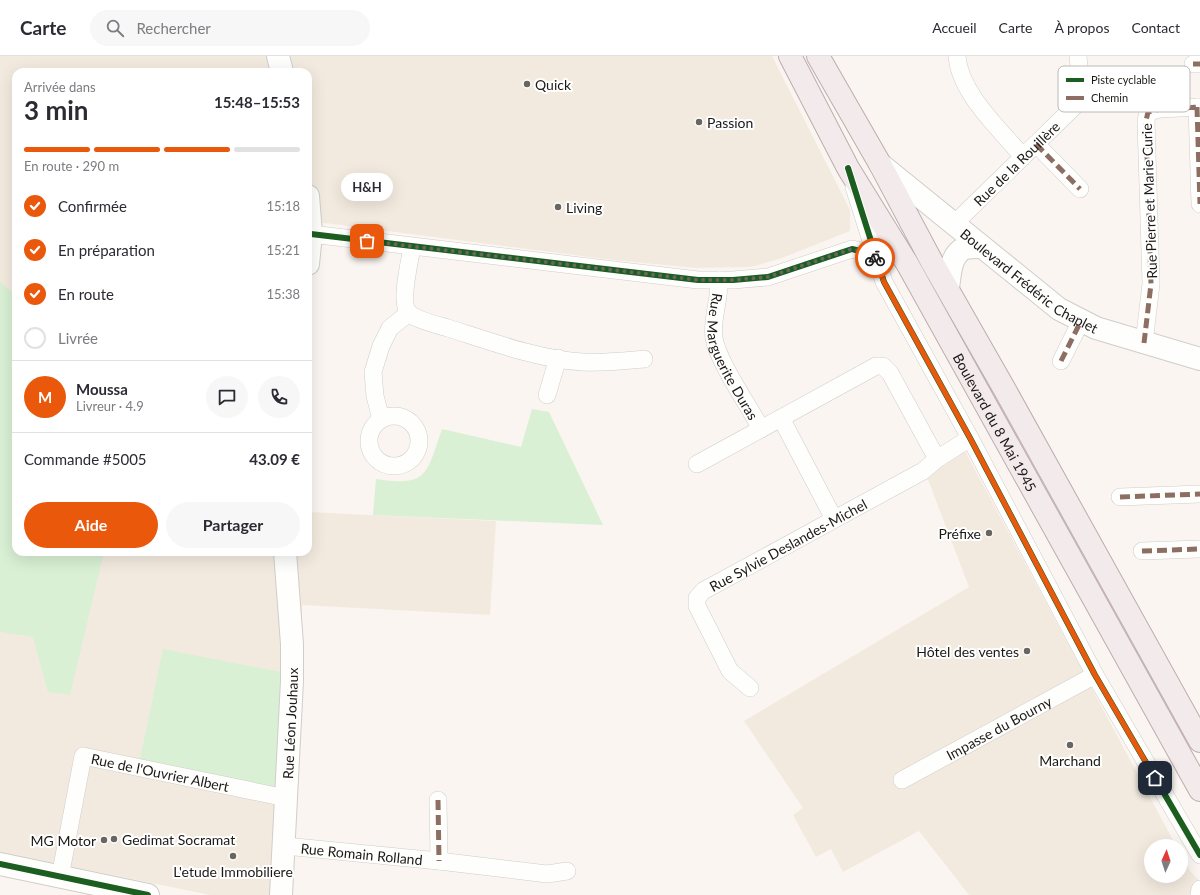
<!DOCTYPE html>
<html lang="fr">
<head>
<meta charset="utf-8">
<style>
	body { margin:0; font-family:Lato,sans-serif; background:#f7f7f7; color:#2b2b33; height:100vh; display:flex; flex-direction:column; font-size:15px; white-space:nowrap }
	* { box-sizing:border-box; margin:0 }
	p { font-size:13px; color:#7c7c81 }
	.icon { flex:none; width:22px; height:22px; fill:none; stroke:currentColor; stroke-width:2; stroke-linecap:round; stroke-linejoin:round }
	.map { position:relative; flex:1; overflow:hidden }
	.drawer { position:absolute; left:12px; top:12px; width:300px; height:488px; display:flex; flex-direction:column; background:#fff; border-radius:12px; box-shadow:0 4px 16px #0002 }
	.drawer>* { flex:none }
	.needle { width:26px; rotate:3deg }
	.controls { position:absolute; left:1144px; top:783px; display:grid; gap:8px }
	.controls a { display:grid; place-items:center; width:44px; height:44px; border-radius:50%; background:#fff; box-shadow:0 4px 16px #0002; font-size:20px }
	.pin { position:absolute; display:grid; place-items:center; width:34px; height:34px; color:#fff; margin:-17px; border-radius:8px; box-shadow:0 2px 6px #0006 }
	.courier { position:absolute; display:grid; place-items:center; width:40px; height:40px; margin:-20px; border:3px solid #ea580c; border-radius:50%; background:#fff; color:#222; box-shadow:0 1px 5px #0007 }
	.bubble { position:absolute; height:28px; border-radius:14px; background:#fff; box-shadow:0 4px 16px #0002; font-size:13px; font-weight:700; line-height:28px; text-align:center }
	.headline em { font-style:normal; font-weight:700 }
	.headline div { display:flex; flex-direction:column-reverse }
	.headline { display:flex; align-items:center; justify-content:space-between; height:68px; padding:0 12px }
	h1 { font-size:26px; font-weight:700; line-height:30px }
	.bar { display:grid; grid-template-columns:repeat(4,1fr); gap:6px 4px; align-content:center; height:48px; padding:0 12px }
	.bar i { height:5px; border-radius:3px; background:#e1e1e2 }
	.bar .current { background:#ea580c }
	.bar p { grid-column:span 4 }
	.line { display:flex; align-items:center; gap:10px; padding:0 12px; border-top:1px solid #e1e1e2 }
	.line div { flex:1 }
	.round { display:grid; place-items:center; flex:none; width:42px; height:42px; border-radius:21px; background:#f7f7f7 }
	ol { padding:0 12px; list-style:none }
	li { display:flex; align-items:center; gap:12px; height:44px }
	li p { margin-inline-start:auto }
	li .icon { padding:4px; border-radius:50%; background:#ea580c; color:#fff; stroke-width:4 }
	li:last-child { color:#7c7c81 }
	li i { width:22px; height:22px; border:2px solid #e1e1e2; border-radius:50% }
	.primary-button { display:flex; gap:8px; margin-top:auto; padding:8px 12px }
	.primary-button a { flex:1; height:46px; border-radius:24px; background:#ea580c; color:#fff; font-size:16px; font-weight:700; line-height:46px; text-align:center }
	.primary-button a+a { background:#f7f7f7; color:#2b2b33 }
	header { display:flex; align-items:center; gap:24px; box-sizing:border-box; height:56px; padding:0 20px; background:#fff; border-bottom:1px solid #e1e1e2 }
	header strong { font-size:19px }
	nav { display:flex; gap:22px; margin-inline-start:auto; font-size:14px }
	.search { width:280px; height:36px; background:#f7f7f7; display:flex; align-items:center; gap:10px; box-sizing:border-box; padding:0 14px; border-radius:22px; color:#7c7c81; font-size:15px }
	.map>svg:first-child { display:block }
	.built { fill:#f3eadf }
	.green { fill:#d9f0d4 }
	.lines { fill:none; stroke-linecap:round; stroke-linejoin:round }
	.street-casing { stroke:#d0cdca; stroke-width:18 }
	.secondary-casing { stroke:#d0cdca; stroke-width:24 }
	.primary-casing { stroke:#beacad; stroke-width:24 }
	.street { stroke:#fefefd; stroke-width:17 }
	.secondary { stroke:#fefefd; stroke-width:22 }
	.primary { stroke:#f3eaec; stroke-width:22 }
	.quiet { stroke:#8d6e63; stroke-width:5; stroke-dasharray:10 5; stroke-linecap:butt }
	.cycleway-casing { stroke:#fff; stroke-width:8 }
	.cycleway { stroke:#1b5e20; stroke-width:6 }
	.done { stroke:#696662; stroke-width:4; stroke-dasharray:0 7.2 }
	.route { stroke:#ea580c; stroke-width:5 }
	.poi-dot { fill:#696662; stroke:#fff; stroke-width:1.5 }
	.labels { text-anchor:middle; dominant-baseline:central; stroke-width:4; stroke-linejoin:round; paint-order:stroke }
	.poi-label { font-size:14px; fill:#1b1916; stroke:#fff; text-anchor:start }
	.street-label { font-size:14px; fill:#1b1916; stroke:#fff }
	.key { fill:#fff; stroke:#bbbab9; stroke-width:1 }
	.key-label { font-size:11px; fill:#1b1916 }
</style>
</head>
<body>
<header>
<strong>Carte</strong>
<div class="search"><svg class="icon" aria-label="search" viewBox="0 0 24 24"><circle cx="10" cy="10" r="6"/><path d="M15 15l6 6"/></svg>Rechercher</div>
<nav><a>Accueil</a><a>Carte</a><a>À propos</a><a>Contact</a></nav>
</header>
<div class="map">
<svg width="1200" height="839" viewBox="0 0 1200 839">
	<rect width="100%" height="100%" fill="#faf5f0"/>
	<path class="built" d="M 0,0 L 772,0 L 850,154 L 850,175 L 782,202 L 751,211 L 696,212 L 613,204 L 325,167 L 308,166 L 308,16 L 16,16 L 16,496 L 308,496 L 308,456 L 496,465 L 490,559 L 302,549 L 299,696 L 271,839 L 210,839 L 0,796 Z
		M 965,395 L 1176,790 L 1151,790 L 1151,820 L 1181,820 L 1181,799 L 1190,815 L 1200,825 L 1200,839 L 969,839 L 919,775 L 843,816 L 831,793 L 816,801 L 793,759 L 803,752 L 744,665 L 969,531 L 927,421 Z"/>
	<path class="green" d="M 0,226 L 16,239 L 16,496 L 104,496 L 70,639 L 48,636 L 33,581 L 0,576 Z
		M 532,353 L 549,356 L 603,469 L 373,459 L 376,423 C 429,431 426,418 442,373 L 521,391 Z
		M 163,593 L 281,616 L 276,732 L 140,703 Z"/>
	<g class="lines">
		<defs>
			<g id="street">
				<path d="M 957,0 C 960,38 1000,73 1023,101"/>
				<path d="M 1193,8 L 1200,8"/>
				<path d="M 1197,51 L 1200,148"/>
				<path d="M 1036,88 L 1080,133"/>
				<path d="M 854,131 L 884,226 L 970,382 L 1095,619 L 1200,799"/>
				<path id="s1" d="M 954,168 L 1080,45 L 1082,39 L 1078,0"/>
				<path d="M 311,178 L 698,224 L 733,224 L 768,221 L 852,193 L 875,199"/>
				<path d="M 412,191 C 410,205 399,247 409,257 C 416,264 438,269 448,272 C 489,285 541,304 583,306 C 604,307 623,305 644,303"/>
				<path id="s2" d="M 719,224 C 720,244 711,263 714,282 C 718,306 749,350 761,373"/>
				<path d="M 1144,287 L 1151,228 L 1146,65 L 1148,56 L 1160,53 L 1200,51"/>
				<path d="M 1061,305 L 1081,265"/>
				<path d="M 547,339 L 558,302"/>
				<circle cx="394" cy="385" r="25"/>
				<path d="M 781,362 L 834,463"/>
				<path d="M 381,363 L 375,340 L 373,316 L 381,290 L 390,272 L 409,257"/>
				<path d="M 697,408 L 876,310 L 883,310 L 890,317 L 937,403"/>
				<path d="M 1120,441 L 1200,438"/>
				<path d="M 1142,495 L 1200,493"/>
				<path id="s3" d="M 750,632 L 730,615 L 697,550 L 697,542 L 703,535 L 923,415 L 937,403 L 970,382"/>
				<path id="s4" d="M 902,724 L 1095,619"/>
				<path d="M 438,744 L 439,805"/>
				<path id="s5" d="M 285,790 L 439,805 L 547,818 L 567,815"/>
				<path id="s6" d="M 60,821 L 83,700 L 286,742"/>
				<path d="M 1199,839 L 1200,833"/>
			</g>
			<g id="secondary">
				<path d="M 278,0 L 282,16"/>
				<path id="s7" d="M 880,108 L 1059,253 L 1096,272 L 1200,303"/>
				<path d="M 308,140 L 311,178 L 308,208"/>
				<path d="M 948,232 C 950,219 950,198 965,192 C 970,191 976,191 981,191"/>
				<path d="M 0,808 L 148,839"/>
				<path id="s8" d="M 281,839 L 292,625 L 292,588 L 285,496"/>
			</g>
			<g id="primary">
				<path id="s9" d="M 790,0 L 848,112 L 908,209 L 1200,734"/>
				<path d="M 818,0 L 880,108 L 932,206 L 1005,334 L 1200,685"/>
			</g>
		</defs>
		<use href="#street" class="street-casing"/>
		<use href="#secondary" class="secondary-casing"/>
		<use href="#primary" class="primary-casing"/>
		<use href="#street" class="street"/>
		<use href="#secondary" class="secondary"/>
		<use href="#primary" class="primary"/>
		<path class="quiet" d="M 1193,8 L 1200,8
			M 1197,51 L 1200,148
			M 1036,88 L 1080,133
			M 1144,287 L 1151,228 L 1146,65 L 1148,56 L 1160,53 L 1200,51
			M 1061,305 L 1081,265
			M 1120,441 L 1200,438
			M 1142,495 L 1200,493
			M 438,744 L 439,805"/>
		<defs>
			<path id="cycleway" d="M 848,112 L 884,226 L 970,382 L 1095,619 L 1200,799
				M 311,178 L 698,224 L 733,224 L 768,221 L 852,193 L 875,199
				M 0,808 L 148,839"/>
		</defs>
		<use href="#cycleway" class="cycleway-casing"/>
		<use href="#cycleway" class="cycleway"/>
	</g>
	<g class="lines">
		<path class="done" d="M 367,185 L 698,224 L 733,224 L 768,221 L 852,193 L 875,199 L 875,202"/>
		<path class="route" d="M 875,202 L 884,226 L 970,382 L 1095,619 L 1155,722"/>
	</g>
	<g class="poi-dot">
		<circle cx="527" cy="28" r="4"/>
		<circle cx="699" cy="66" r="4"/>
		<circle cx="558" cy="151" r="4"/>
		<circle cx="989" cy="477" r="4"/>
		<circle cx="1027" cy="595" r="4"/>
		<circle cx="1070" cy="689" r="4"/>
		<circle cx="114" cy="783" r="4"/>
		<circle cx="104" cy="784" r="4"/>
		<circle cx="233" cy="800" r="4"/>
	</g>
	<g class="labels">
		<g class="poi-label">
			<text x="535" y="28">Quick</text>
			<text x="707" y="66">Passion</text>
			<text x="566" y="151">Living</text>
			<text x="981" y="477" text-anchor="end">Préfixe</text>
			<text x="1019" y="595" text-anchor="end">Hôtel des ventes</text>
			<text x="1070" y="704" text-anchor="middle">Marchand</text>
			<text x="122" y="783">Gedimat Socramat</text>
			<text x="96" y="784" text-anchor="end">MG Motor</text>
			<text x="233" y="815" text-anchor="middle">L'etude Immobiliere</text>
		</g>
		<g class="street-label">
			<text stroke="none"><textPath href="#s1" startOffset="87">Rue de la Rouillère</textPath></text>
			<text transform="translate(1149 145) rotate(-92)">Rue Pierre et Marie Curie</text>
			<text stroke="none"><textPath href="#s7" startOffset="190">Boulevard Frédéric Chaplet</textPath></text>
			<text stroke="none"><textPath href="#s2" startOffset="81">Rue Marguerite Duras</textPath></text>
			<text stroke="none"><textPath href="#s9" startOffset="420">Boulevard du 8 Mai 1945</textPath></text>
			<text stroke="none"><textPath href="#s3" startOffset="213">Rue Sylvie Deslandes-Michel</textPath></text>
			<text stroke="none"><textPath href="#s8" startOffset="172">Rue Léon Jouhaux</textPath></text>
			<text stroke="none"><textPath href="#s4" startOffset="110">Impasse du Bourny</textPath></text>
			<text stroke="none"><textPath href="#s6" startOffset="202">Rue de l'Ouvrier Albert</textPath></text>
			<text stroke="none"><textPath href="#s5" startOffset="77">Rue Romain Rolland</textPath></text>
		</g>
	</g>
	<rect x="1058" y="10" width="132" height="46" rx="6" class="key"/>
	<rect x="1066" y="22" width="18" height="4" fill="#1b5e20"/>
	<rect x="1066" y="40" width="18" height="4" fill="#8d6e63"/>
	<g class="key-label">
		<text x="1091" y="28">Piste cyclable</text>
		<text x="1091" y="46">Chemin</text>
	</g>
</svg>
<div class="controls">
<a><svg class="needle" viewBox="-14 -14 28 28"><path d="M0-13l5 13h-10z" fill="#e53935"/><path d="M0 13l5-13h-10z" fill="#7c7c81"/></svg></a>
</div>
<div class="pin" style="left:367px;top:185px;background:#ea580c"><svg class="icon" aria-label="bag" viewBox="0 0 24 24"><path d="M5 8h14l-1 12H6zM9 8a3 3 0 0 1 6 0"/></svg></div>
<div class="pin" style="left:1155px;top:722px;background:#1f2937"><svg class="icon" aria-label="home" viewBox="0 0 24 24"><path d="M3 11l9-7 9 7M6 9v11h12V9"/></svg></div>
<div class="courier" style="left:875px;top:202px"><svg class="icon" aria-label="bike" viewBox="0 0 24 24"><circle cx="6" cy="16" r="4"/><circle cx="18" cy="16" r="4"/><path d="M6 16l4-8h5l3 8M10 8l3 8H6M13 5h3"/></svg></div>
<div class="bubble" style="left:341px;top:117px;width:52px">H&amp;H</div>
<section class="drawer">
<div class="headline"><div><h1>3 min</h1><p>Arrivée dans</p></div><em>15:48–15:53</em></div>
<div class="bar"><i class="current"></i><i class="current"></i><i class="current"></i><i></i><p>En route · 290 m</p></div>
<ol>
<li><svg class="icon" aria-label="check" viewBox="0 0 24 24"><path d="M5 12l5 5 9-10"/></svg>Confirmée<p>15:18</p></li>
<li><svg class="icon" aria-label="check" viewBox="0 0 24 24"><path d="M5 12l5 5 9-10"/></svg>En préparation<p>15:21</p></li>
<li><svg class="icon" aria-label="check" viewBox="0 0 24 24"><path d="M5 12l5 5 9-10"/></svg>En route<p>15:38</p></li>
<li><i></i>Livrée</li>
</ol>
<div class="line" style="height:72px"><b class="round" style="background:#ea580c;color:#fff">M</b><div><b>Moussa</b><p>Livreur · 4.9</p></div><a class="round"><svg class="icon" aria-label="chat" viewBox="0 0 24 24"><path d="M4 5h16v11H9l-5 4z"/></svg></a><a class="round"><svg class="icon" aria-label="phone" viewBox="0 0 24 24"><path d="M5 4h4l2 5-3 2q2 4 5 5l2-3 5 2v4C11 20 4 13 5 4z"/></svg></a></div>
<div class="line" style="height:52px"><div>Commande #5005</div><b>43.09 €</b></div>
<div class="primary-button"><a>Aide</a><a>Partager</a></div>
</section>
</div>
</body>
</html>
